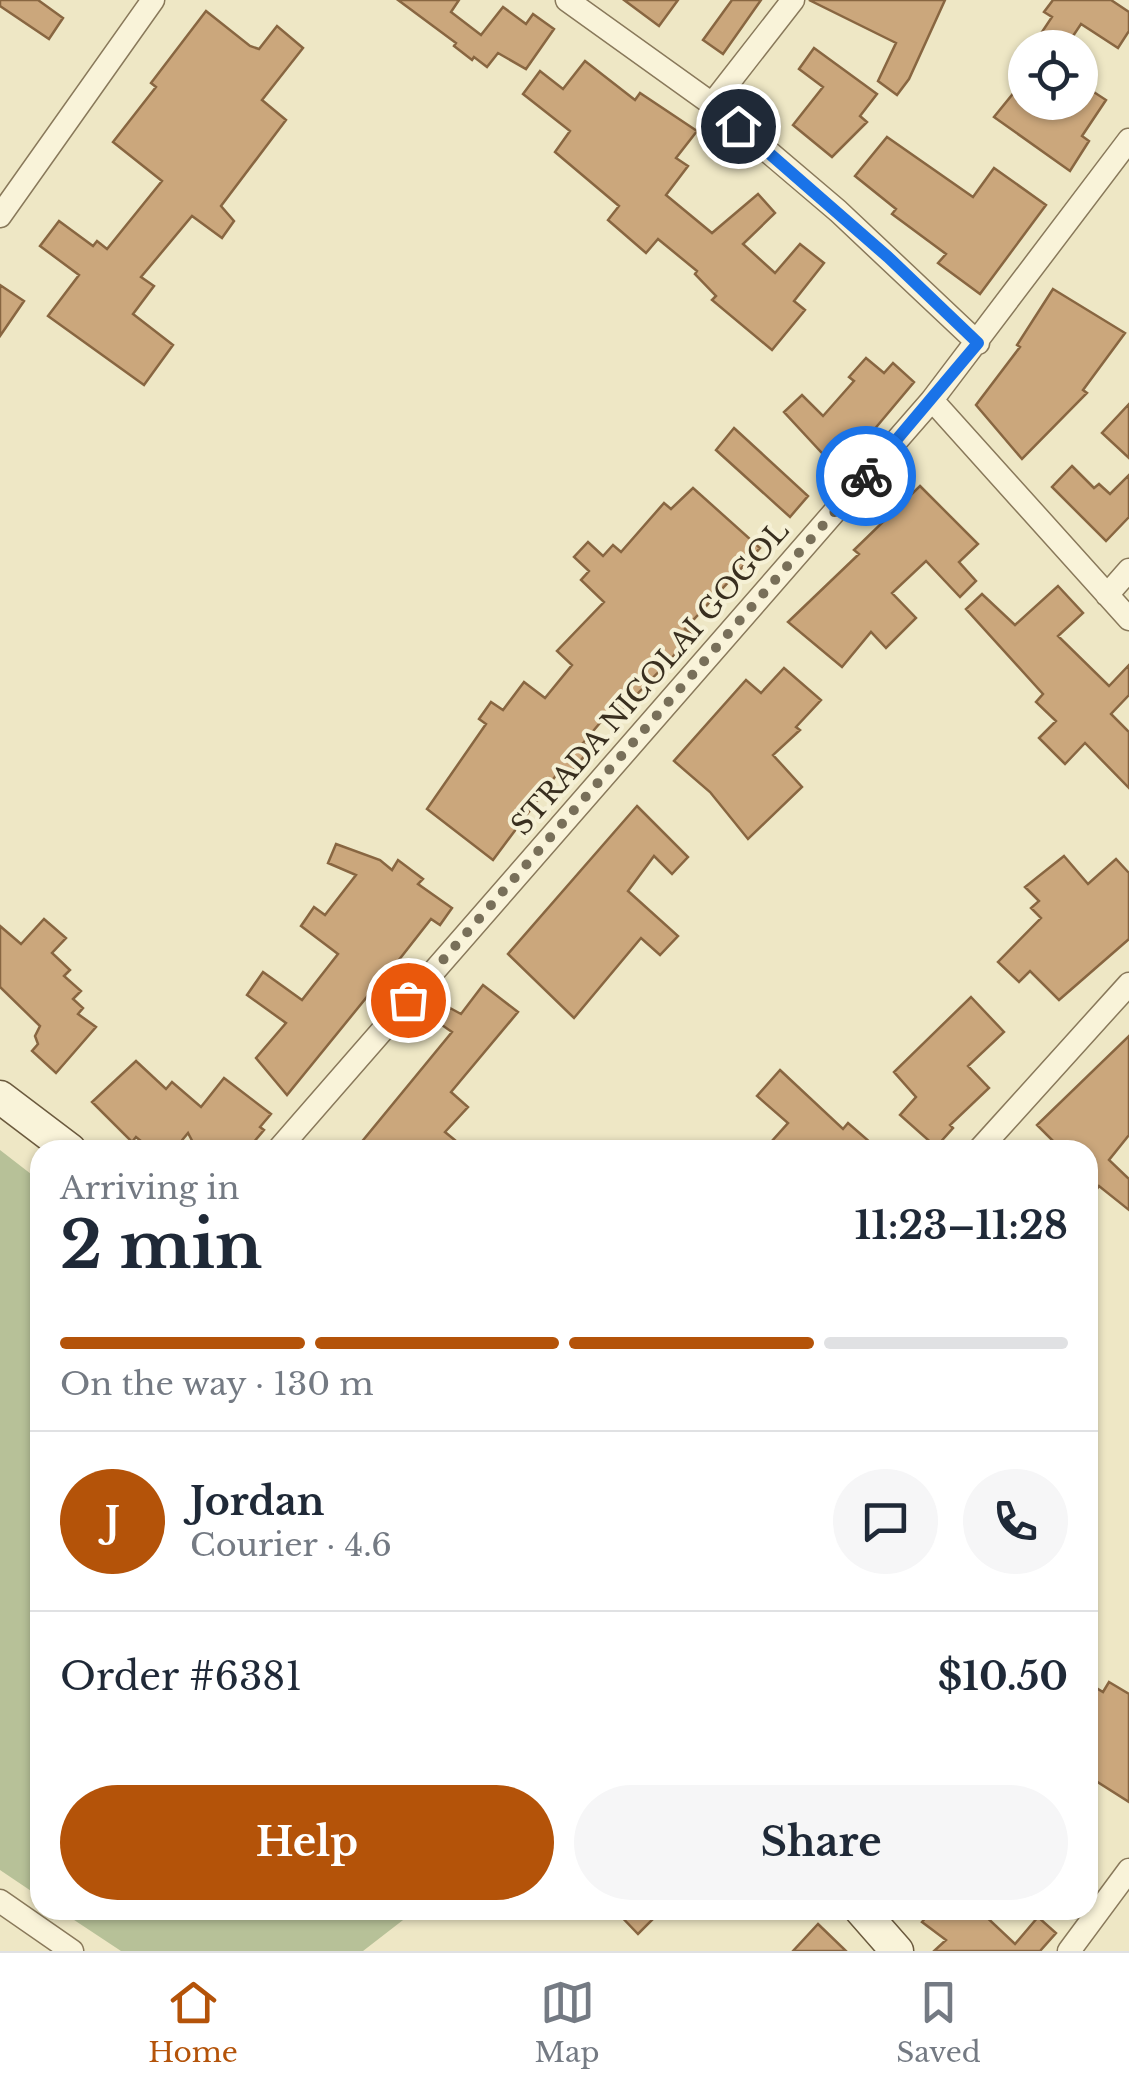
<!DOCTYPE html>
<html lang="en">
<head>
<meta charset="utf-8">
<style>
	body { margin:0; font-family:"Libre Baskerville",serif; background:#f6f6f7; color:#1f2937; height:100vh; display:flex; flex-direction:column; font-size:38px; white-space:nowrap }
	* { box-sizing:border-box; margin:0 }
	p { font-size:32px; color:#747a83 }
	.icon { flex:none; width:55px; height:55px; fill:none; stroke:currentColor; stroke-width:2; stroke-linecap:round; stroke-linejoin:round }
	.map { position:relative; flex:1; overflow:hidden }
	.details { position:absolute; left:30px; top:1140px; width:1068px; height:780px; display:flex; flex-direction:column; background:#fff; border-radius:30px; box-shadow:0 2px 8px #0004 }
	.details>* { flex:none }
	.buttons { position:absolute; left:1008px; top:30px; display:grid; gap:20px }
	.buttons a { display:grid; place-items:center; width:90px; height:90px; border-radius:50%; background:#fff; box-shadow:0 2px 8px #0004; font-size:50px }
	.pin { position:absolute; display:grid; place-items:center; width:85px; height:85px; color:#fff; margin:-42px; border:5px solid #fff; border-radius:50%; box-shadow:0 2px 10px #0007 }
	.courier { position:absolute; display:grid; place-items:center; width:100px; height:100px; margin:-50px; border:8px solid #1a73e8; border-radius:50%; background:#fff; color:#222; box-shadow:0 2px 12px #0007 }
	.overview em { font-style:normal; font-weight:800 }
	.overview div { display:flex; flex-direction:column-reverse }
	.overview { display:flex; align-items:center; justify-content:space-between; height:170px; padding:0 30px }
	h1 { font-size:65px; font-weight:800; line-height:75px }
	.bar { display:grid; grid-template-columns:repeat(4,1fr); gap:15px 10px; align-content:center; height:120px; padding:0 30px }
	.bar i { height:12px; border-radius:8px; background:#e0e1e3 }
	.bar .current { background:#b45309 }
	.bar p { grid-column:span 4 }
	.line { display:flex; align-items:center; gap:25px; padding:0 30px; border-top:2px solid #e0e1e3 }
	.line div { flex:1 }
	.round { display:grid; place-items:center; flex:none; width:105px; height:105px; border-radius:52px; background:#f6f6f7 }
	.cta { display:flex; gap:20px; margin-top:auto; padding:20px 30px }
	.cta a { flex:1; height:115px; border-radius:60px; background:#b45309; color:#fff; font-size:40px; font-weight:800; line-height:115px; text-align:center }
	.cta a+a { background:#f6f6f7; color:#1f2937 }
	.tabs { display:flex; justify-content:space-around; align-items:center; height:140px; border-top:2px solid #e0e1e3; background:#fff; font-size:28px; color:#747a83 }
	.tabs a { display:grid; justify-items:center; gap:5px }
	.tabs .current { color:#b45309 }
	.map>svg:first-child { display:block }
	.cemetery { fill:#b7c198 }
	.building { fill:#cba77c; stroke:#886641; stroke-width:2.5 }
	.lines { fill:none; stroke-linecap:round; stroke-linejoin:round }
	.street-casing { stroke:#89795b; stroke-width:25 }
	.secondary-casing { stroke:#6b5a3e; stroke-width:35 }
	.street { stroke:#f9f3d9; stroke-width:22 }
	.secondary { stroke:#f9f3d9; stroke-width:32 }
	.done { stroke:#786f59; stroke-width:10; stroke-dasharray:0 18 }
	.route { stroke:#1a73e8; stroke-width:12 }
	.labels { text-anchor:middle; dominant-baseline:central; stroke-width:8; stroke-linejoin:round; paint-order:stroke }
	.street-label { font-size:28px; fill:#392f1f; stroke:#f5f0d5 }
</style>
</head>
<body>
<div class="map">
<svg width="1129" height="1951" viewBox="0 0 1129 1951">
	<rect width="100%" height="100%" fill="#eee7c5"/>
	<path class="cemetery" d="M 0,1150 L 40,1181 L 40,1897 L 0,1870 Z
		M 59,1910 L 416,1910 L 363,1951 L 121,1951 Z"/>
	<path class="building" d="M 0,0 L 38,0 L 63,18 L 49,39 L 0,6 Z
		M 398,0 L 459,0 L 451,12 L 481,35 L 503,7 L 526,24 L 533,14 L 554,29 L 526,69 L 498,53 L 487,67 L 474,57 L 472,60 L 454,46 L 456,43 Z
		M 624,0 L 678,0 L 659,26 Z
		M 732,0 L 761,0 L 723,54 L 703,40 Z
		M 809,0 L 945,0 L 909,79 L 897,95 L 878,81 L 896,43 Z
		M 1053,0 L 1111,0 L 1129,12 L 1129,31 L 1118,48 L 1081,24 L 1065,48 L 1052,48 L 1038,38 L 1052,17 L 1044,12 Z
		M 206,11 L 250,46 L 259,49 L 277,26 L 303,48 L 262,100 L 286,120 L 221,206 L 234,221 L 222,238 L 192,216 L 141,277 L 154,286 L 133,314 L 173,345 L 144,385 L 48,316 L 79,275 L 40,246 L 59,221 L 93,246 L 97,241 L 107,249 L 162,181 L 113,142 L 156,87 L 151,83 Z
		M 814,48 L 877,94 L 860,116 L 867,122 L 832,157 L 793,125 L 823,87 L 799,69 Z
		M 585,61 L 635,100 L 640,93 L 697,131 L 676,158 L 688,166 L 666,195 L 712,233 L 758,194 L 775,213 L 743,244 L 775,273 L 800,244 L 824,263 L 794,301 L 805,310 L 772,350 L 712,300 L 716,296 L 695,274 L 697,271 L 658,239 L 646,253 L 608,220 L 619,206 L 555,152 L 570,131 L 523,94 L 540,71 L 563,89 Z
		M 1025,79 L 1025,102 L 1080,102 L 1080,83 L 1106,100 L 1082,136 L 1089,141 L 1070,171 L 994,117 Z
		M 887,137 L 973,197 L 994,168 L 1046,205 L 980,294 L 938,263 L 946,254 L 892,214 L 896,209 L 855,176 Z
		M 0,285 L 24,301 L 0,336 Z
		M 1053,289 L 1125,333 L 1083,390 L 1087,393 L 1022,459 L 976,405 L 1020,347 L 1017,345 Z
		M 866,358 L 884,373 L 893,363 L 914,382 L 873,431 L 834,466 L 784,412 L 802,395 L 823,416 L 854,381 L 849,377 Z
		M 1129,404 L 1129,458 L 1102,433 Z
		M 734,428 L 808,496 L 790,517 L 716,450 Z
		M 1072,466 L 1094,488 L 1099,484 L 1110,494 L 1129,475 L 1129,517 L 1106,541 L 1052,487 Z
		M 920,486 L 978,544 L 959,562 L 976,581 L 960,597 L 926,561 L 892,593 L 916,618 L 886,648 L 871,632 L 842,667 L 788,622 L 859,554 L 854,550 Z
		M 693,488 L 760,548 L 685,629 L 692,635 L 668,662 L 622,710 L 616,704 L 583,743 L 590,749 L 565,780 L 557,774 L 493,860 L 427,809 L 486,724 L 479,719 L 491,702 L 503,710 L 524,682 L 545,698 L 572,665 L 557,651 L 604,602 L 581,580 L 589,571 L 574,557 L 588,542 L 603,556 L 613,545 L 621,552 L 664,503 L 671,509 Z
		M 1058,586 L 1083,613 L 1058,636 L 1109,686 L 1129,665 L 1129,695 L 1111,714 L 1129,732 L 1129,788 L 1085,743 L 1065,764 L 1039,738 L 1056,721 L 1036,702 L 1043,694 L 966,609 L 982,594 L 1015,625 Z
		M 784,668 L 821,700 L 796,727 L 800,730 L 773,755 L 802,787 L 748,839 L 710,792 L 674,761 L 746,680 L 761,693 Z
		M 637,806 L 688,857 L 672,874 L 654,856 L 628,891 L 678,936 L 660,955 L 641,938 L 574,1018 L 508,954 Z
		M 336,844 L 380,860 L 392,870 L 398,860 L 423,879 L 418,884 L 452,908 L 440,925 L 431,919 L 391,970 L 400,981 L 388,995 L 375,987 L 287,1095 L 256,1058 L 286,1023 L 247,995 L 263,972 L 302,1000 L 338,954 L 301,926 L 314,907 L 325,915 L 356,875 L 328,863 Z
		M 1064,856 L 1088,884 L 1116,859 L 1129,873 L 1129,939 L 1059,1000 L 1030,971 L 1019,982 L 998,962 L 1041,918 L 1031,908 L 1039,901 L 1025,887 Z
		M 44,919 L 66,938 L 52,953 L 70,970 L 64,976 L 81,991 L 73,999 L 83,1008 L 78,1014 L 96,1027 L 56,1073 L 32,1051 L 38,1044 L 35,1036 L 40,1026 L 0,987 L 0,926 L 21,944 Z
		M 483,985 L 518,1012 L 451,1092 L 468,1107 L 445,1132 L 467,1150 L 355,1150 L 452,1032 L 439,1023 L 450,1008 L 461,1014 Z
		M 971,997 L 1004,1032 L 968,1066 L 989,1088 L 950,1125 L 953,1128 L 936,1147 L 900,1115 L 916,1097 L 894,1072 Z
		M 1129,1036 L 1129,1135 L 1109,1160 L 1129,1179 L 1129,1210 L 1099,1186 L 1088,1201 L 1088,1150 L 1062,1150 L 1037,1125 Z
		M 136,1061 L 166,1089 L 172,1082 L 201,1107 L 224,1078 L 271,1114 L 260,1127 L 264,1130 L 247,1150 L 197,1150 L 188,1133 L 174,1150 L 152,1150 L 136,1137 L 132,1142 L 92,1102 Z
		M 780,1070 L 843,1129 L 848,1123 L 879,1150 L 764,1150 L 788,1123 L 757,1096 Z
		M 1109,1682 L 1129,1694 L 1129,1802 L 1088,1776 L 1088,1683 L 1103,1692 Z
		M 615,1910 L 662,1910 L 638,1934 Z
		M 932,1910 L 979,1910 L 1015,1944 L 1038,1917 L 1056,1933 L 1040,1951 L 934,1951 L 946,1940 L 922,1922 Z
		M 818,1924 L 846,1951 L 793,1951 Z"/>
	<g class="lines">
		<defs>
			<path id="street" d="M 567,0 L 712,104 L 838,211 L 978,343
				M 712,104 L 793,0
				M 0,216 L 153,0
				M 932,400 L 1129,619
				M 1107,595 L 1129,570
				M 278,1150 L 932,400 L 1129,140
				M 979,1150 L 1129,984
				M 0,1901 L 72,1951
				M 1069,1951 L 1129,1870"/>
			<path id="secondary" d="M 0,1097 L 70,1150
				M 861,1910 L 897,1951"/>
		</defs>
		<use href="#street" class="street-casing"/>
		<use href="#secondary" class="secondary-casing"/>
		<use href="#street" class="street"/>
		<use href="#secondary" class="secondary"/>
	</g>
	<g class="lines">
		<path class="done" d="M 408,1000 L 866,476"/>
		<path class="route" d="M 738,126 L 888,257 L 978,343 L 866,476"/>
	</g>
	<g class="labels">
		<g class="street-label">
			<text transform="translate(650 678) rotate(-49)">STRADA NICOLAI GOGOL</text>
		</g>
	</g>
</svg>
<div class="buttons">
<a><svg class="icon" aria-label="locate" viewBox="0 0 24 24"><circle cx="12" cy="12" r="6"/><path d="M12 2v4M12 18v4M2 12h4M18 12h4"/></svg></a>
</div>
<div class="pin" style="left:408px;top:1000px;background:#ea580c"><svg class="icon" aria-label="bag" viewBox="0 0 24 24"><path d="M5 8h14l-1 12H6zM9 8a3 3 0 0 1 6 0"/></svg></div>
<div class="pin" style="left:738px;top:126px;background:#1f2937"><svg class="icon" aria-label="home" viewBox="0 0 24 24"><path d="M3 11l9-7 9 7M6 9v11h12V9"/></svg></div>
<div class="courier" style="left:866px;top:476px"><svg class="icon" aria-label="bike" viewBox="0 0 24 24"><circle cx="6" cy="16" r="4"/><circle cx="18" cy="16" r="4"/><path d="M6 16l4-8h5l3 8M10 8l3 8H6M13 5h3"/></svg></div>
<section class="details">
<div class="overview"><div><h1>2 min</h1><p>Arriving in</p></div><em>11:23–11:28</em></div>
<div class="bar"><i class="current"></i><i class="current"></i><i class="current"></i><i></i><p>On the way · 130 m</p></div>
<div class="line" style="height:180px"><b class="round" style="background:#b45309;color:#fff">J</b><div><b>Jordan</b><p>Courier · 4.6</p></div><a class="round"><svg class="icon" aria-label="chat" viewBox="0 0 24 24"><path d="M4 5h16v11H9l-5 4z"/></svg></a><a class="round"><svg class="icon" aria-label="phone" viewBox="0 0 24 24"><path d="M5 4h4l2 5-3 2q2 4 5 5l2-3 5 2v4C11 20 4 13 5 4z"/></svg></a></div>
<div class="line" style="height:130px"><div>Order #6381</div><b>$10.50</b></div>
<div class="cta"><a>Help</a><a>Share</a></div>
</section>
</div>
<nav class="tabs">
<a class="current"><svg class="icon" aria-label="home" viewBox="0 0 24 24"><path d="M3 11l9-7 9 7M6 9v11h12V9"/></svg>Home</a>
<a><svg class="icon" aria-label="map" viewBox="0 0 24 24"><path d="M3 6l6-2 6 2 6-2v14l-6 2-6-2-6 2zM9 4v14M15 6v14"/></svg>Map</a>
<a><svg class="icon" aria-label="saved" viewBox="0 0 24 24"><path d="M7 4h10v16l-5-4-5 4z"/></svg>Saved</a>
</nav>
</body>
</html>
